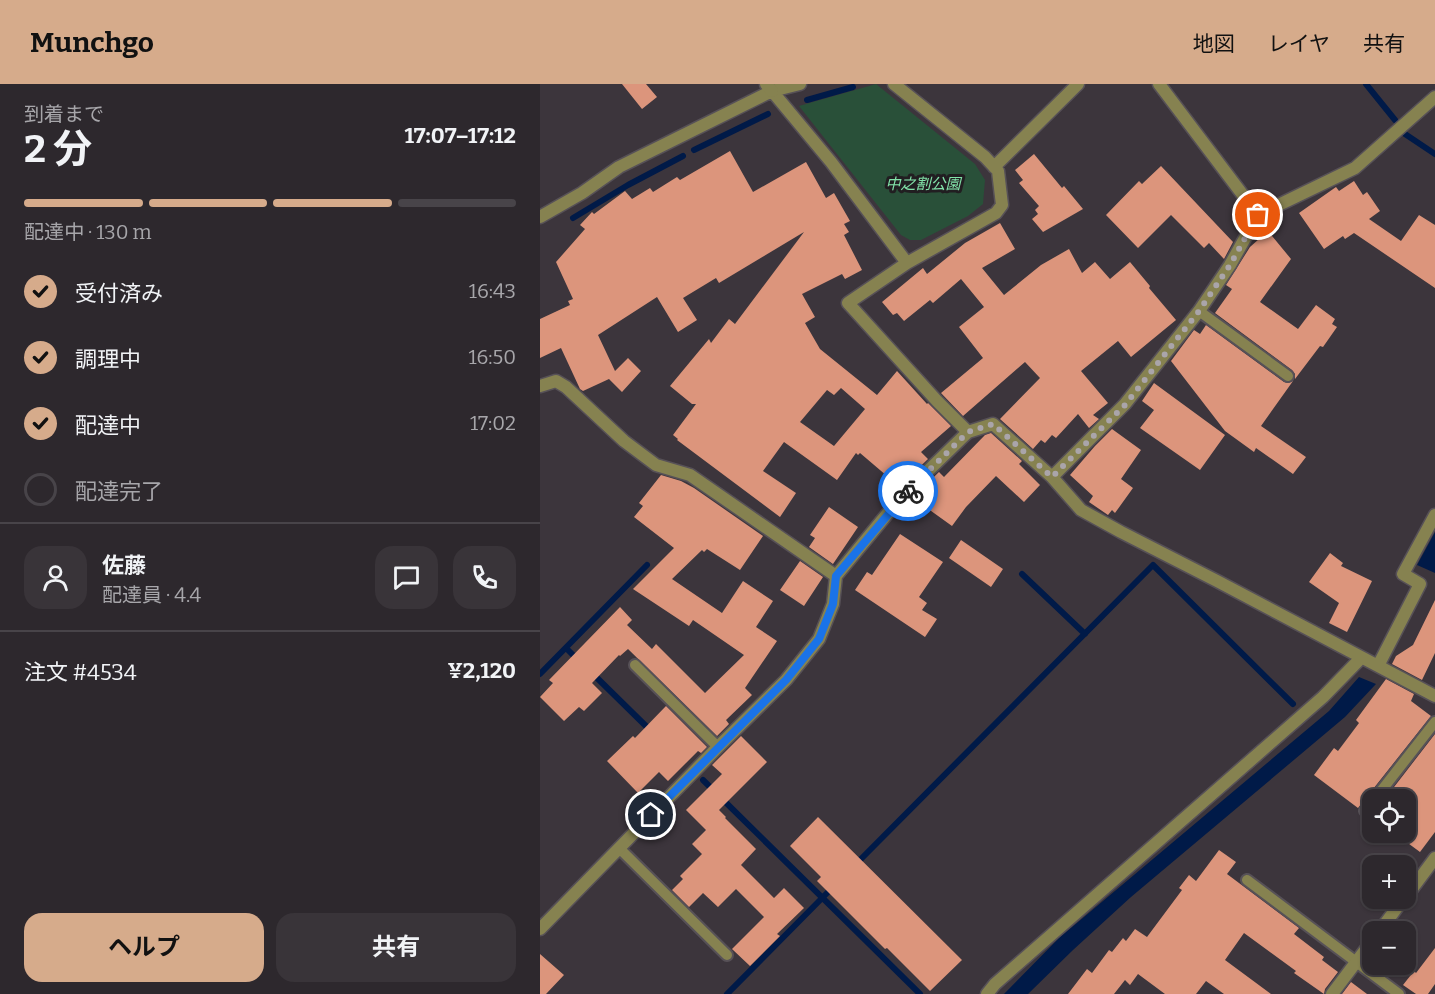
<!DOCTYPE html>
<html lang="ja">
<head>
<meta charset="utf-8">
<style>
	body { margin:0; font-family:Bitter,"Noto Sans JP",serif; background:#393439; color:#f1f3f6; height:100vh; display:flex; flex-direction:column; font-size:22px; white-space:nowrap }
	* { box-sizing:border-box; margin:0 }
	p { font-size:20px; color:#a7a6aa }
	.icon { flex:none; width:33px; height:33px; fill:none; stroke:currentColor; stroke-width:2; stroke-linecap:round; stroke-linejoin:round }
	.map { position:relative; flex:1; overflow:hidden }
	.panel { display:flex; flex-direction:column; background:#2d282d; width:540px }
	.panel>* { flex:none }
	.buttons { position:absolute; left:822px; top:705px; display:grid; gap:12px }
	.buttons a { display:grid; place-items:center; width:54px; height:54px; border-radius:12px; background:#2d282d; box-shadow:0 2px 4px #0004,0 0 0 2px #484449; font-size:30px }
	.pin { position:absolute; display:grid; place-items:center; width:51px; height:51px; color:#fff; margin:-26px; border:3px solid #fff; border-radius:50%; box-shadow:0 2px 6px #0007 }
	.courier { position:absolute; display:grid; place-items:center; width:60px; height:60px; margin:-30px; border:4px solid #1a73e8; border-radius:50%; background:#fff; color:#222; box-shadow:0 2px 8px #0007 }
	.overview em { font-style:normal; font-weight:700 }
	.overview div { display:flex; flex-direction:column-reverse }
	.overview { display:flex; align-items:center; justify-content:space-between; height:102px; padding:0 24px }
	h1 { font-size:39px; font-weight:700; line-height:45px }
	.bar { display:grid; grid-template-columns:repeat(4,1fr); gap:9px 6px; align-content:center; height:72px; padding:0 24px }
	.bar i { height:8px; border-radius:4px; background:#484449 }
	.bar .on { background:#d6ab8b }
	.bar p { grid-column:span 4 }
	.line { display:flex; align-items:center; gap:15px; padding:0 24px; border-top:2px solid #484449 }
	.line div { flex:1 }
	.round { display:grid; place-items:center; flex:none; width:63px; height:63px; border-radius:18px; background:#393439 }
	ol { padding:0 24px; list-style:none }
	li { display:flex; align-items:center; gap:18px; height:66px }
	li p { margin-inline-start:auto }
	li .icon { padding:6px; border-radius:50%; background:#d6ab8b; color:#111; stroke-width:4 }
	li:last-child { color:#a7a6aa }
	li i { width:33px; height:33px; border:3px solid #484449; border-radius:50% }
	.button { display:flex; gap:12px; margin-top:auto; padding:12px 24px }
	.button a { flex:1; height:69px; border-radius:18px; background:#d6ab8b; color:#111; font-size:24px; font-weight:700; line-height:69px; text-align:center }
	.button a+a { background:#393439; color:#f1f3f6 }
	header { display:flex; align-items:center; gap:36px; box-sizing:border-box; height:84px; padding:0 30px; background:#d6ab8b; color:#111 }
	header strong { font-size:28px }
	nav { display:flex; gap:33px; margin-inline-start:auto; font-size:21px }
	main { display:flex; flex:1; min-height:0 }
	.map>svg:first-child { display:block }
	.green { fill:#295039 }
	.water { fill:#001a48 }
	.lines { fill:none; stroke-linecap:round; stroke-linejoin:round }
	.stream { stroke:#001a48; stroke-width:6 }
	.building { fill:#dc957c; fill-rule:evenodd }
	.service-casing { stroke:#575157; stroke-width:14 }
	.minor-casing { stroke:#575157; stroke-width:15 }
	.tertiary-casing { stroke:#575157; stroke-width:15 }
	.service { stroke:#868250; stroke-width:10 }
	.minor { stroke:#868250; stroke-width:12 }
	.tertiary { stroke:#868250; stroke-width:12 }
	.done { stroke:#aaa5aa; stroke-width:6; stroke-dasharray:0 10.8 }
	.route { stroke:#1a73e8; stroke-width:8 }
	.labels { text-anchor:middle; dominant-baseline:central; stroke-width:6; stroke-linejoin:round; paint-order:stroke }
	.park-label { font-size:15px; font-style:italic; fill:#82e3a9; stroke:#211e21 }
</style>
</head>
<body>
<header>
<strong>Munchgo</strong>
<nav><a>地図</a><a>レイヤ</a><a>共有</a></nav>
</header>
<main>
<section class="panel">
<div class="overview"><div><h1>2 分</h1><p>到着まで</p></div><em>17:07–17:12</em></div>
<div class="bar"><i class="on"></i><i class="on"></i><i class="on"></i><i></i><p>配達中 · 130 m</p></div>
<ol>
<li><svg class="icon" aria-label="check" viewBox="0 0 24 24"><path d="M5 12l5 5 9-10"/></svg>受付済み<p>16:43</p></li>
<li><svg class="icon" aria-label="check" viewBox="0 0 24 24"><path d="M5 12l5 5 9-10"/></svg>調理中<p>16:50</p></li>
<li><svg class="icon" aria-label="check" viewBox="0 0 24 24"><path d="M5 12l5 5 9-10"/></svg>配達中<p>17:02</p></li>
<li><i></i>配達完了</li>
</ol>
<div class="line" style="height:108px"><a class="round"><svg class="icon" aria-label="person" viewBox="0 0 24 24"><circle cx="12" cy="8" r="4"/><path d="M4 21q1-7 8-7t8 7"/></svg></a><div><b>佐藤</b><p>配達員 · 4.4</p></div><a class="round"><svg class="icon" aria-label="chat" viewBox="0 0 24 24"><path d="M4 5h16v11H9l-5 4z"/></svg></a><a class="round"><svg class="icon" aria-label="phone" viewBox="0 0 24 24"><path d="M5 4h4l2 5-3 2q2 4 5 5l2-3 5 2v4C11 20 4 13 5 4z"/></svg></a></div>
<div class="line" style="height:78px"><div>注文 #4534</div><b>¥2,120</b></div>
<div class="button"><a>ヘルプ</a><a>共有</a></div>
</section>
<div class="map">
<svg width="895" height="910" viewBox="0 0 895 910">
	<rect width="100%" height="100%" fill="#3c353c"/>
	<path class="green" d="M 336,0 L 435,80 L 445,96 L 443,120 L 428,132 L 381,156 L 370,156 L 361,151 L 259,22 Z"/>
	<path class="water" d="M 895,448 L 895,489 L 877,481 Z
		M 819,593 L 836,600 L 805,633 L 591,813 L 533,866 L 488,910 L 464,910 L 519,854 L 789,627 Z"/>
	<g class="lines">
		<path class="stream" d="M 826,0 L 855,36
			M 267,16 L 313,3
			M 865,50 L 895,70
			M 154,66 L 228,30
			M 33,134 L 88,101 L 143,72
			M 482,490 L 545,550
			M 26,564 L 38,576
			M 52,589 L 111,647
			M 0,590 L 107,481
			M 163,696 L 380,910
			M 316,780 L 613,481 L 753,620
			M 187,910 L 292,804"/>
	</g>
	<path class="building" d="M 82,0 L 106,0 L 117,13 L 102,25 Z
		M 190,67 L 213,108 L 266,78 L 286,114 L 294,109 L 310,137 L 304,140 L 309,148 L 304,151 L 322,186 L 305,195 L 302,190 L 262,210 L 275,233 L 265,239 L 280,265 L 337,311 L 357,287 L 387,320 L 388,319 L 411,342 L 381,368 L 388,375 L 356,406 L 342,398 L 347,392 L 320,369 L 318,371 L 316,369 L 297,396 L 244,358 L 223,387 L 256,409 L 240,433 L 137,356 L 138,355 L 133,351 L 156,320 L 152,320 L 130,302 L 169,255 L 171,259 L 189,235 L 195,240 L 264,148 L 179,199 L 176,194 L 143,214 L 157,236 L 138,248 L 117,213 L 58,251 L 75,287 L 88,274 L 101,287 L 82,308 L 69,295 L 43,307 L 40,305 L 21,264 L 0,274 L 0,235 L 30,221 L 28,217 L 33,215 L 16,178 L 45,145 L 40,141 L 52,128 L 54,130 L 85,107 L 92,115 L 110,104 L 113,108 L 137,93 L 140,96 ZM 301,304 L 325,325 L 294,362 L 260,338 L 287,306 L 294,311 Z
		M 494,70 L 522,104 L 524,102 L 543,125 L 503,148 L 492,135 L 498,130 L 495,126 L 499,122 L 479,99 L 483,96 L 475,86 Z
		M 621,82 L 693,158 L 684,175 L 669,159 L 664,164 L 631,131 L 598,164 L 566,131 L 599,97 L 602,100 Z
		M 814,97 L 823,111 L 827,108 L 840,127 L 829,135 L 861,157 L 879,131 L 895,141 L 895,204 L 814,149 L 805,155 L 803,152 L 784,165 L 759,129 L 796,103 L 799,107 Z
		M 460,139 L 475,165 L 442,184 L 464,211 L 501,181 L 529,165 L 542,189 L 555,178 L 570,195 L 590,178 L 610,202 L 609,204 L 636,236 L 591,273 L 578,257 L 541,287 L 568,319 L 553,331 L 559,335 L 549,344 L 538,330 L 516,354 L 512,351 L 505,359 L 501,356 L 493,365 L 460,335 L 500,294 L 485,278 L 423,332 L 401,309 L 443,274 L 419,243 L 444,223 L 421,195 L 393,219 L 390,216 L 364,237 L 357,229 L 353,231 L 342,218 L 383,184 L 387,190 L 425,159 Z
		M 728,147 L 751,175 L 720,218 L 758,245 L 776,221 L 795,235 L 792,240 L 797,243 L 783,263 L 780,262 L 755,295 L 755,290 L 752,286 L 675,229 L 692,205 L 686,201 L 710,163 Z
		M 666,241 L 744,298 L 748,299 L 753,297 L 721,342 L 766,373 L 753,390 L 716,364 L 714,368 L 685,347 L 631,277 L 654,246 L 660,250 Z
		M 614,299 L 685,351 L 660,386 L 600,344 L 614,326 L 602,317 Z
		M 572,345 L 601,366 L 581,395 L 593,404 L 575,429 L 572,426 L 568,431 L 549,418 L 553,412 L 530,391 L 555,362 Z
		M 451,349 L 482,377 L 479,380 L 500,401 L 484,418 L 456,392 L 426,423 L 412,442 L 380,419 L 378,421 L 370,416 L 399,388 L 404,393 L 445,351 Z
		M 121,391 L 141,397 L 154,404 L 223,452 L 200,486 L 167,465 L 164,468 L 162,466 L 132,495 L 182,529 L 203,497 L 233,517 L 216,543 L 237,557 L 205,604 L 212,611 L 186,636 L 189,640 L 177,652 L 88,565 L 80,572 L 79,571 L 52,599 L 62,609 L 44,627 L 39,623 L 24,637 L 0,613 L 13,599 L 9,596 L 80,523 L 92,536 L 87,541 L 112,565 L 116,560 L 165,609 L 204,571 L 153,536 L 149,542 L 93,505 L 134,464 L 94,433 L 103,422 L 99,419 Z
		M 289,423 L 318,443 L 293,480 L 269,463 L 275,454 L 270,451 Z
		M 360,450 L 403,478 L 379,513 L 387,519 L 382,526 L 397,535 L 385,553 L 315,506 L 327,488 L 332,491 Z
		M 421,456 L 463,485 L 451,503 L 409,474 Z
		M 790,469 L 803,479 L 801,482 L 832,497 L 807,548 L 789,539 L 799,519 L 769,498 Z
		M 260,477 L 283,493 L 264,522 L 240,506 Z
		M 895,516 L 895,569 L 882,596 L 852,580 L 856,572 L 873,561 Z
		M 846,595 L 874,610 L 871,617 L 891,632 L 818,724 L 774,691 L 794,664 L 798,667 L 819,639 L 816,636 Z
		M 126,622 L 167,663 L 161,669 L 158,667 L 128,697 L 119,688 L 98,709 L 67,677 L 93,652 L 95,654 Z
		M 895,650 L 895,748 L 880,768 L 861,754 L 866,748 L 866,716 L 844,716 Z
		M 201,652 L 227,678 L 179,726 L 186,733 L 185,734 L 216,765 L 201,781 L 234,814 L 244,804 L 264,824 L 237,850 L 240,852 L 210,882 L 192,865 L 224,833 L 196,805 L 178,823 L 163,809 L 149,823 L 132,806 L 143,795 L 140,792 L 162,770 L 152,760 L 166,746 L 146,726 L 182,690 L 172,681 Z
		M 278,733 L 422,876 L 390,907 L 347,864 L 345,865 L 277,797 L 281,793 L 250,762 Z
		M 679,766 L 696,778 L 687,790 L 759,844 L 754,850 L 784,873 L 782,876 L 798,888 L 785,905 L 784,910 L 754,889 L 756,887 L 704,849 L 685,876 L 731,910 L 684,910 L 666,897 L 656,910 L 625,910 L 598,890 L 590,901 L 585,896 L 574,910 L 528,910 L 547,885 L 552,889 L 569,866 L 572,868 L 583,854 L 586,857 L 595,845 L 607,853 L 642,806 L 639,804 L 649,791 L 656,797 Z
		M 895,864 L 895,900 L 888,910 L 876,910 L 863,901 L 874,887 L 876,889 Z
		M 0,870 L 24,891 L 6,910 L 0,910 Z
		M 811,898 L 827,910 L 802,910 Z"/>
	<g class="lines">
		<defs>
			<path id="service" d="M 659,227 L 748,292
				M 95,581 L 178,663
				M 834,716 L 895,638
				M 825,727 L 832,718
				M 79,764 L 187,871
				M 707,796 L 859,910"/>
			<path id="minor" d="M 354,0 L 445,73 L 458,87 L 462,121 L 456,129 L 367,179
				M 232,7 L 291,78 L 367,179 L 308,219 L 397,317 L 428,348
				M 454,83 L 538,0
				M 718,131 L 815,84 L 895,13
				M 0,133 L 42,109 L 79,83 L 232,7 L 260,0
				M 0,302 L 16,297 L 26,303 L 84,357 L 116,381 L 150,391 L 296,492
				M 512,393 L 585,320 L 659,227 L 690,181 L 718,131 L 619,0
				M 838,582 L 880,500 L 863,490 L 895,431
				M 866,813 L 895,774
				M 0,845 L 178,663 L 246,596 L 279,555 L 293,520 L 296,492 L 362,412 L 428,348 L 453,340 L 512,393 L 541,426 L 581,448 L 677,497 L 895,612
				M 839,848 L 864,814
				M 447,910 L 455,900 L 783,613 L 821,574
				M 792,910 L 832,857"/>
			<path id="tertiary" d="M 226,0 L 232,7"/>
		</defs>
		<use href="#service" class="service-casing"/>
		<use href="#minor" class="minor-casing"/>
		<use href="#tertiary" class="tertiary-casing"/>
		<use href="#service" class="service"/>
		<use href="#minor" class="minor"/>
		<use href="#tertiary" class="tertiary"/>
	</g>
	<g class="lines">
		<path class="done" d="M 368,407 L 428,348 L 453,340 L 512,393 L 585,321 L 659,227 L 690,181 L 718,131"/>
		<path class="route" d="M 111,731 L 246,596 L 279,555 L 293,520 L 296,492 L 368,407"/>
	</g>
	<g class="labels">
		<g class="park-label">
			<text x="383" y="100">中之割公園</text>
		</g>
	</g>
</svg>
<div class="buttons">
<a><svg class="icon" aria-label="locate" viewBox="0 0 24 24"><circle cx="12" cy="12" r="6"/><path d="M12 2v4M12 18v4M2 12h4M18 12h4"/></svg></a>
<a>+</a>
<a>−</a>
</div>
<div class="pin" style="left:718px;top:131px;background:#ea580c"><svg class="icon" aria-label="bag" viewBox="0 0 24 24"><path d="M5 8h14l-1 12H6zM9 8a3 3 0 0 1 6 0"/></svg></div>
<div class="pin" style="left:111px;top:731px;background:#1f2937"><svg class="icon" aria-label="home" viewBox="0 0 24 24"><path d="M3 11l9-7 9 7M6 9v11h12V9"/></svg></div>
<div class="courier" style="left:368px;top:407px"><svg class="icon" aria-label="bike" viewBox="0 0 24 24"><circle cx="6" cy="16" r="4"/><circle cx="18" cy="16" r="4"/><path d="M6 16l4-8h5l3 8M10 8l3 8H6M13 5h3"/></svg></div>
</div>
</main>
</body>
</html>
